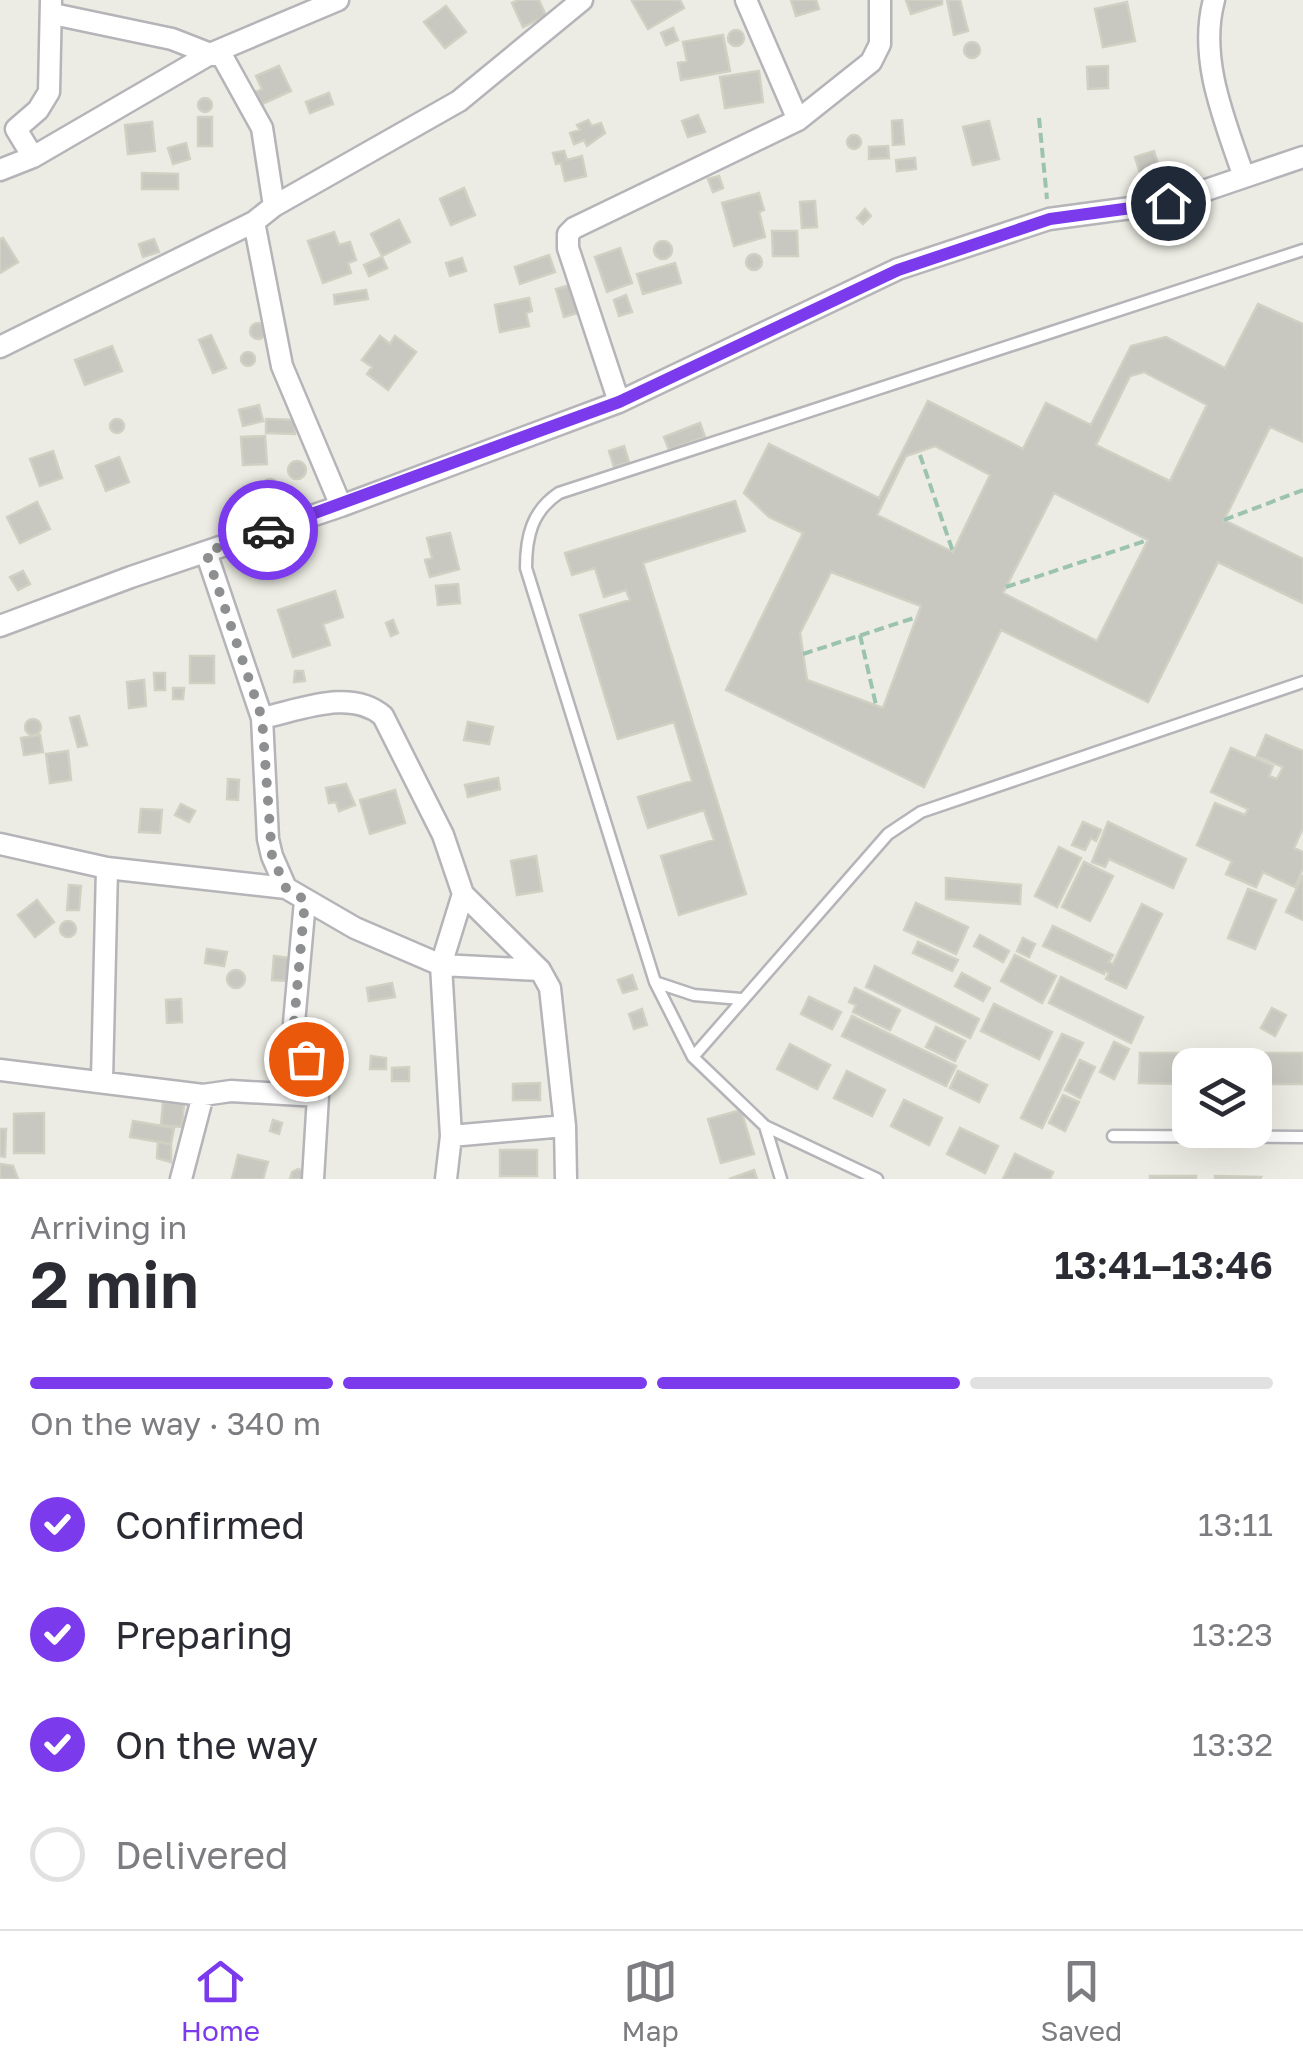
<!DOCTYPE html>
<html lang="en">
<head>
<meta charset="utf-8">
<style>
	body { margin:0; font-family:"Golos Text",sans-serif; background:#f2f2f3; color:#2b2b33; height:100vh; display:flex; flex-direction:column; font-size:38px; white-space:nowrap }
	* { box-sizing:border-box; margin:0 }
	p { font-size:32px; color:#7c7c81 }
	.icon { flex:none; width:55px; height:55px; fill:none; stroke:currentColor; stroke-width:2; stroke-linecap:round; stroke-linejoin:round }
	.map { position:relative; height:1179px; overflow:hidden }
	.drawer { display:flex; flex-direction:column; background:#fff; flex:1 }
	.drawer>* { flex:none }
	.buttons { position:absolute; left:1172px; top:1048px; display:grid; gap:20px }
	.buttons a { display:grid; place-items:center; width:100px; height:100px; border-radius:20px; background:#fff; box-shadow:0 10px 40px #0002; font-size:50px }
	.pin { position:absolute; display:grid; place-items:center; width:85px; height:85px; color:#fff; margin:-42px; border:5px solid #fff; border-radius:50%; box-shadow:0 2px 10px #0007 }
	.courier { position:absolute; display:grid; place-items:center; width:100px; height:100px; margin:-50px; border:8px solid #7c3aed; border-radius:50%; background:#fff; color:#222; box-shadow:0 2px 12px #0007 }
	.head em { font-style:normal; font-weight:600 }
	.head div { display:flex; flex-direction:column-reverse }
	.head { display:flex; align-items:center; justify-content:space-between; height:170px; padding:0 30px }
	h1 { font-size:65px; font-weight:600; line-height:75px }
	.bar { display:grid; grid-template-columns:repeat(4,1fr); gap:15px 10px; align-content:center; height:120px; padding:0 30px }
	.bar i { height:12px; border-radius:8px; background:#e1e1e2 }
	.bar .on { background:#7c3aed }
	.bar p { grid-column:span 4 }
	ol { padding:0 30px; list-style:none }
	li { display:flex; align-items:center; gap:30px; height:110px }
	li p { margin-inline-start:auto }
	li .icon { padding:10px; border-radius:50%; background:#7c3aed; color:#fff; stroke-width:4 }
	li:last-child { color:#7c7c81 }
	li i { width:55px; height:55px; border:5px solid #e1e1e2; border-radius:50% }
	.tabs { display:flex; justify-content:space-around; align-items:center; height:140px; border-top:2px solid #e1e1e2; background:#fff; font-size:28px; color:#7c7c81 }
	.tabs a { display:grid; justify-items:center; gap:5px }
	.tabs .on { color:#7c3aed }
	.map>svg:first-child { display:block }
	.building { fill:#c8c7c0; stroke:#d0d0c3; stroke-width:2.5; fill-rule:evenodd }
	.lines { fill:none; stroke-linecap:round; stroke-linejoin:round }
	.lane-casing { stroke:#b4b4b9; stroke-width:15 }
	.street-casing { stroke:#b4b4b9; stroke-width:25 }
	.path { stroke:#9cc2b0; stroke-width:4; stroke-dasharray:10 5; stroke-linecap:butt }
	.lane { stroke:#fff; stroke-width:10 }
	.street { stroke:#fff; stroke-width:20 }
	.done { stroke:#8e8f90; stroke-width:10; stroke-dasharray:0 18 }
	.route { stroke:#7c3aed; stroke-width:12 }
</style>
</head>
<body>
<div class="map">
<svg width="1303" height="1179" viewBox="0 0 1303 1179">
	<rect width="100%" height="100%" fill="#ecece4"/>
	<path class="building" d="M 519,0 L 539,0 L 546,16 L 523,27 L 512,3 Z
		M 634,0 L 680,0 L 684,8 L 648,29 L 632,1 Z
		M 791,0 L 816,0 L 819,9 L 796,16 Z
		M 906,0 L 942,0 L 942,4 L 911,14 Z
		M 947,0 L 960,0 L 968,31 L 954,35 Z
		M 1127,2 L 1135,41 L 1103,47 L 1095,9 Z
		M 446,6 L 466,32 L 445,48 L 424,22 Z
		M 673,28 L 678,40 L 666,45 L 661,33 Z
		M728 38a8 8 0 1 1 16 0a8 8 0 1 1-16 0Z
		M 723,35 L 730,71 L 681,80 L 678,63 L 687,61 L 683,42 Z
		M964 50a8 8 0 1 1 16 0a8 8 0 1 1-16 0Z
		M 279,66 L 291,91 L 262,104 L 256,92 L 262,89 L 256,76 Z
		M 1108,66 L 1108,88 L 1088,89 L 1087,67 Z
		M 759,71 L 763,102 L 725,108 L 720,77 Z
		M 329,93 L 333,104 L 310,113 L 306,102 Z
		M198 105a7 7 0 1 1 14 0a7 7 0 1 1-14 0Z
		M 698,115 L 705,132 L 688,137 L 682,121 Z
		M 198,117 L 212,117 L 212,146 L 198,146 Z
		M 588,120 L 592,126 L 601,123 L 605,133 L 587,146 L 584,140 L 574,144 L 570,133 L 580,130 L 577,125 Z
		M 902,120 L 904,144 L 893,145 L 892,121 Z
		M 989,121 L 999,159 L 973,165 L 963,127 Z
		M 152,122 L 155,151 L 128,154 L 125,125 Z
		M847 142a7 7 0 1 1 14 0a7 7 0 1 1-14 0Z
		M 186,143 L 190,159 L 173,164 L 168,148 Z
		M 888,146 L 889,158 L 869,159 L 869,147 Z
		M 564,151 L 567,160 L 582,156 L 586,176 L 565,181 L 561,163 L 556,164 L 553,153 Z
		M 1154,151 L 1163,180 L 1144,186 L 1135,157 Z
		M 915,158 L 916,169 L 897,171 L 896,160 Z
		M 142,173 L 178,174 L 178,189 L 142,189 Z
		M 719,176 L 723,188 L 713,192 L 708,179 Z
		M 464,188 L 475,215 L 451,225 L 440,199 Z
		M 759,193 L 764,210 L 759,212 L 765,237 L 734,246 L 722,203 Z
		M 815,201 L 817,227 L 802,228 L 800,202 Z
		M 865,209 L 871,216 L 863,224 L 857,218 Z
		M 399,220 L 410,242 L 382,256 L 371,234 Z
		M 772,231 L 797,231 L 798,256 L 773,256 Z
		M 334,232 L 339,245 L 350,242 L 356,260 L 348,263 L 351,273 L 323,283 L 308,241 Z
		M 3,238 L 18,262 L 0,273 L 0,239 Z
		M 154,239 L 159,252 L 143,257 L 139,244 Z
		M654 250a9 9 0 1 1 18 0a9 9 0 1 1-18 0Z
		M 620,248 L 632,283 L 607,292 L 595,257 Z
		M746 262a8 8 0 1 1 16 0a8 8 0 1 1-16 0Z
		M 549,255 L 555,272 L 520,284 L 515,267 Z
		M 382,257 L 387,268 L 369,276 L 364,265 Z
		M 462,258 L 466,271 L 450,276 L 446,263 Z
		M 675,263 L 681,283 L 643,294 L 637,274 Z
		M 570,285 L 578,313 L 564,317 L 556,289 Z
		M 366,290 L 368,299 L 335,304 L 334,295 Z
		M 626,295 L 632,312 L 619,316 L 614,300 Z
		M 529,298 L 532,311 L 526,313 L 529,326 L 500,332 L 495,305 Z
		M 1258,304 L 1303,324 L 1303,442 L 1270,427 L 1224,520 L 1303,559 L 1303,603 L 1218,562 L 1148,702 L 1001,630 L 924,787 L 726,690 L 803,533 L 769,517 L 744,493 L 769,444 L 879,498 L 928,401 L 1023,449 L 1046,403 L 1091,425 L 1131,346 L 1166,337 L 1225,368 ZM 1144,372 L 1207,405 L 1170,481 L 1096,445 L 1130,376 ZM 935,446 L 990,475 L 953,552 L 877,515 L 906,456 ZM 1054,493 L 1148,540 L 1097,641 L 1003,593 ZM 831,572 L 921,606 L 883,708 L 807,680 L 800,633 Z
		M250 331a8 8 0 1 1 16 0a8 8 0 1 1-16 0Z
		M 211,335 L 226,368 L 213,373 L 199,340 Z
		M 380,336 L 390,344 L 395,336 L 416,352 L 388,390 L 367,374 L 372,367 L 362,360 Z
		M 112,346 L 122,371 L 85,385 L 75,360 Z
		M241 359a7 7 0 1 1 14 0a7 7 0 1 1-14 0Z
		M 259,405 L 263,421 L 243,426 L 239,410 Z
		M110 426a7 7 0 1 1 14 0a7 7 0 1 1-14 0Z
		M 266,419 L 295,420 L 295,434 L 266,433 Z
		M 700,423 L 705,437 L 669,450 L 664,437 Z
		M 265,436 L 267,464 L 243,465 L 241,437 Z
		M 624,446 L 629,462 L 614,467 L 609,451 Z
		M 53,451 L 62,478 L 40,486 L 30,459 Z
		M 119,457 L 129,482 L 106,491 L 96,466 Z
		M288 470a9 9 0 1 1 18 0a9 9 0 1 1-18 0Z
		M262 487a8 8 0 1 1 16 0a8 8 0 1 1-16 0Z
		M 735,501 L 745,531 L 643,563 L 746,894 L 679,915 L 661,856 L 714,840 L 704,810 L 648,828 L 638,797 L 692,781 L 674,722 L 618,739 L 580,615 L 630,600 L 626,590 L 604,597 L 595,568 L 572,575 L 565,553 Z
		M 37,502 L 50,529 L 20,543 L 7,517 Z
		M 450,533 L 459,569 L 430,577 L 425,560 L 432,558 L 427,538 Z
		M 23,571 L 30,584 L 18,590 L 10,577 Z
		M 458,584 L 460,603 L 438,605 L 436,586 Z
		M 335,591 L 343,617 L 323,624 L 330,645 L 293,657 L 278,610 Z
		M 393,620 L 398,633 L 391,636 L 386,623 Z
		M 190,656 L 214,656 L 214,683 L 190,683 Z
		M 295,671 L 303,671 L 305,681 L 294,682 Z
		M 154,673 L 165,673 L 165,690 L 155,690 Z
		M 144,680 L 146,706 L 129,708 L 127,682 Z
		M 173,688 L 184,688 L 183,699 L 173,699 Z
		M 79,716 L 87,745 L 78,747 L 70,718 Z
		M25 727a8 8 0 1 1 16 0a8 8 0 1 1-16 0Z
		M 468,722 L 493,727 L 489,744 L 464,740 Z
		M 40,735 L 43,752 L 24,755 L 21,738 Z
		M 1266,735 L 1303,751 L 1303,828 L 1294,848 L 1303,852 L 1303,868 L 1295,887 L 1263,872 L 1256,887 L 1226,874 L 1232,861 L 1197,845 L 1215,803 L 1245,815 L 1248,809 L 1211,792 L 1231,748 L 1273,766 L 1269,776 L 1277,779 L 1283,767 L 1257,756 Z
		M 68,751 L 71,780 L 50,783 L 46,754 Z
		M 498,778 L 500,789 L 468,797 L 465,785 Z
		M 228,779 L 239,780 L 238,800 L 227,799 Z
		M 346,784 L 355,805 L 339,811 L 336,802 L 329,803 L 326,788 Z
		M 395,790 L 405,823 L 370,834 L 360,800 Z
		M 181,804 L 195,811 L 189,822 L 175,815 Z
		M 141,809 L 162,810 L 160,833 L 139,832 Z
		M 1083,822 L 1101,830 L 1096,841 L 1091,838 L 1085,850 L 1072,845 Z
		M 1108,822 L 1186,859 L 1173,888 L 1109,859 L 1105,867 L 1092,862 Z
		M 1059,847 L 1081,858 L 1057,907 L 1035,896 Z
		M 536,856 L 542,891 L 517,895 L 511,861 Z
		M 1084,862 L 1113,876 L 1090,921 L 1062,907 Z
		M 1303,875 L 1303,920 L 1286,912 Z
		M 946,878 L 1021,885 L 1020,904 L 946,899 Z
		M 69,885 L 81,886 L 79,910 L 67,910 Z
		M 1248,889 L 1276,900 L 1255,949 L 1228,938 Z
		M 37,900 L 54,922 L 35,937 L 18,915 Z
		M 916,903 L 968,927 L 956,954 L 904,930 Z
		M 1142,904 L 1162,914 L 1126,988 L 1106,979 L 1109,973 L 1105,971 L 1104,974 L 1043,946 L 1053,926 L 1113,955 L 1109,962 L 1113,964 Z
		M60 929a8 8 0 1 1 16 0a8 8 0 1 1-16 0Z
		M 980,935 L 1009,951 L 1003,962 L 974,946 Z
		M 1023,938 L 1035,944 L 1029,957 L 1017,951 Z
		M 918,942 L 958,960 L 952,971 L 913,953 Z
		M 207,949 L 227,952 L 224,966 L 205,963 Z
		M 1015,955 L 1056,976 L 1042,1003 L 1001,981 Z
		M 274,956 L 291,958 L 288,981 L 272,980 Z
		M 875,966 L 979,1019 L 970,1038 L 866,987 Z
		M227 979a9 9 0 1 1 18 0a9 9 0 1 1-18 0Z
		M 962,973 L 990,988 L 983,1001 L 955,986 Z
		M 632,975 L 637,989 L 623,993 L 618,980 Z
		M 1061,977 L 1143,1017 L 1131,1043 L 1049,1003 Z
		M 392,983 L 395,997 L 369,1001 L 367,988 Z
		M 855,988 L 900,1010 L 890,1030 L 853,1012 L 856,1005 L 849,1002 Z
		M 809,997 L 841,1012 L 832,1029 L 801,1014 Z
		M 181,999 L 182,1022 L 167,1023 L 166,1000 Z
		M 994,1004 L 1052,1032 L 1039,1059 L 981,1031 Z
		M 1272,1008 L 1286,1015 L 1275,1036 L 1261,1028 Z
		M 642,1009 L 647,1025 L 634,1029 L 629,1014 Z
		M 852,1016 L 956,1066 L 946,1086 L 842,1036 Z
		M 936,1027 L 965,1041 L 955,1061 L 926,1047 Z
		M 1062,1034 L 1083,1043 L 1042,1128 L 1021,1118 Z
		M 1114,1042 L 1129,1049 L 1114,1079 L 1100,1072 Z
		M 790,1044 L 830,1065 L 817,1089 L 777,1069 Z
		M 1204,1052 L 1246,1053 L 1246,1065 L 1204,1065 Z
		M 1140,1053 L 1185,1053 L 1184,1084 L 1139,1083 Z
		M 1265,1053 L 1303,1053 L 1303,1084 L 1265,1084 Z
		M 371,1056 L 386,1058 L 386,1069 L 370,1069 Z
		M 1080,1060 L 1095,1067 L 1080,1098 L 1065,1090 Z
		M 409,1067 L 409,1081 L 392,1081 L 392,1068 Z
		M 847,1071 L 885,1090 L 872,1116 L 834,1098 Z
		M 958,1071 L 987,1085 L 979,1102 L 950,1088 Z
		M 540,1083 L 540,1100 L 513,1100 L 513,1084 Z
		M 1063,1095 L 1079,1102 L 1065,1131 L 1049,1123 Z
		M 904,1100 L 942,1118 L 929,1145 L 891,1126 Z
		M 163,1102 L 184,1104 L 182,1127 L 161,1125 Z
		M 741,1110 L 754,1154 L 721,1163 L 708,1119 Z
		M 44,1113 L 44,1153 L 14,1153 L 14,1114 Z
		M 273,1120 L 282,1123 L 279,1134 L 270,1131 Z
		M 133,1121 L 174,1128 L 171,1144 L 130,1137 Z
		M 960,1128 L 998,1146 L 985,1173 L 947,1154 Z
		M 0,1129 L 6,1129 L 5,1157 L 0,1156 Z
		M 158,1142 L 171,1144 L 171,1162 L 157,1158 Z
		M 500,1150 L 537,1150 L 537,1176 L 500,1176 Z
		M 1015,1154 L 1053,1172 L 1050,1179 L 1003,1179 Z
		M 238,1155 L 268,1162 L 263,1179 L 232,1179 Z
		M 0,1164 L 13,1166 L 18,1179 L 0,1179 Z
		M 298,1169 L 306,1172 L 308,1179 L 290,1179 L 292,1172 Z
		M 754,1170 L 757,1179 L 729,1179 Z
		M 1150,1176 L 1196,1176 L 1196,1179 L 1150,1179 Z
		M 1215,1176 L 1261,1177 L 1260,1179 L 1215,1179 Z"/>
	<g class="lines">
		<defs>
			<path id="lane" d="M 655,982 L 694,995 L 741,999
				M 693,1057 L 888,834 L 921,812 L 1303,682
				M 765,1126 L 877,1179
				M 1113,1136 L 1303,1137
				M 781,1179 L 765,1126 L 693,1057 L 655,982 L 526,568 C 526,536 532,511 559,493 L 1303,250"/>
			<path id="street" d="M 746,0 L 798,120
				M 1214,0 C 1198,59 1225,121 1244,177
				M 53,14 L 172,39 L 213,55 L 221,54 L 262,128 L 274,206
				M 33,157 L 210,54 L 338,0
				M 0,170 L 33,157 L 16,129 L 38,110 L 49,92 L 51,0
				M 254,222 L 282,366 L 341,506
				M 0,347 L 254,222 L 274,206 L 459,101 L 582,0
				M 619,402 L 568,248 L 568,234 L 574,228 L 798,120 L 871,62 L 880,44 L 880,0
				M 206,552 L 262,718 L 268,839 L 272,856 L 286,888 L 355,928 L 441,965 L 540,970
				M 0,626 L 131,577 L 341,506 L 619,402 L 898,269 L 1049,219 L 1168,203 L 1303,157
				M 262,718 C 300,710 351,688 383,716 L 443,835 L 463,894 L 540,970 L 550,988 L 565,1126 L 566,1179
				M 0,844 L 107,868 L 286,888
				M 305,901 L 294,1023 L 318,1096 L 313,1179
				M 0,1070 L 203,1095 L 231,1091 L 318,1096
				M 102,1080 L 107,868
				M 451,1136 L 565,1126
				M 181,1179 L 203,1095
				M 446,1179 L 451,1136 L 441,965 L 463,894"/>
		</defs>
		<use href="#lane" class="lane-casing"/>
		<use href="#street" class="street-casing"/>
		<path class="path" d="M 1039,118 L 1047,199
			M 920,455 L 953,552
			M 1224,520 L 1303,490
			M 1006,587 L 1148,540
			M 860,635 L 876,705
			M 803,654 L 917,617"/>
		<use href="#lane" class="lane"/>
		<use href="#street" class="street"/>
	</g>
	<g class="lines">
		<path class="done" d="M 268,530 L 206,552 L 262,718 L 272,856 L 286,888 L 305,900 L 294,1023 L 306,1059"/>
		<path class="route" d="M 268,530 L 619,402 L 898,270 L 1050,219 L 1168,203"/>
	</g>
</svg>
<div class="buttons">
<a><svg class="icon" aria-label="layers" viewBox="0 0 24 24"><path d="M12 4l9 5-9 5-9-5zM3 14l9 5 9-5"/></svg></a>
</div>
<div class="pin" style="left:306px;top:1059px;background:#ea580c"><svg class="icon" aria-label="bag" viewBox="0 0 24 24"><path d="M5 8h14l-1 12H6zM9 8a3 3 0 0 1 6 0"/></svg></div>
<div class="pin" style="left:1168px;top:203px;background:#1f2937"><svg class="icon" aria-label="home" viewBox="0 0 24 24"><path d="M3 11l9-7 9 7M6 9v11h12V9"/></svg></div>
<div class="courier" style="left:268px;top:530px"><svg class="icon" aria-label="car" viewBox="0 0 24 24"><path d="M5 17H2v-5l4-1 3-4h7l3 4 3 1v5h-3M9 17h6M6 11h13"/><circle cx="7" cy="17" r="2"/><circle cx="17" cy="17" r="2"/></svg></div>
</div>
<section class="drawer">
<div class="head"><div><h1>2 min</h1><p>Arriving in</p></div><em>13:41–13:46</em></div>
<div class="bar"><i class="on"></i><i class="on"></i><i class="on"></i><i></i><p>On the way · 340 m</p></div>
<ol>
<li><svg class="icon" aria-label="check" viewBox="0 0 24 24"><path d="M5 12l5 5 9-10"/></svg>Confirmed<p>13:11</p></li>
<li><svg class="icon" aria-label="check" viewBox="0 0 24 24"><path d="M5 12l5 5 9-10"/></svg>Preparing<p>13:23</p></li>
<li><svg class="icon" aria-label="check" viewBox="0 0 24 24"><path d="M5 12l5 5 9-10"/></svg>On the way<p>13:32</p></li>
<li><i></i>Delivered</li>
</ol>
</section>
<nav class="tabs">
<a class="on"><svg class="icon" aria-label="home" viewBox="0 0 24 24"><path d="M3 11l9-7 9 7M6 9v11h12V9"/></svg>Home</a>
<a><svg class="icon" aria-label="map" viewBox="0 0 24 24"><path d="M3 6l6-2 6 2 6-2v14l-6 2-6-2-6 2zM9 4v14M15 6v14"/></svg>Map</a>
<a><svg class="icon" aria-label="saved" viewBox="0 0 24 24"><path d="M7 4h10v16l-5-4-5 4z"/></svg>Saved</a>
</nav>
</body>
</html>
